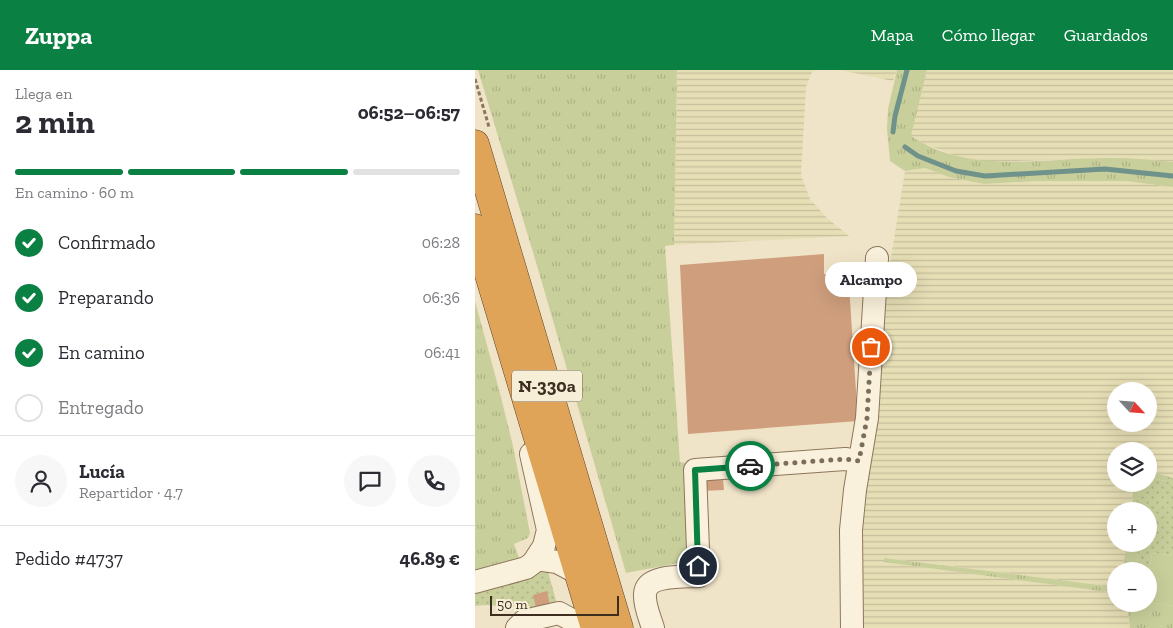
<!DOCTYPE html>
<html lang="es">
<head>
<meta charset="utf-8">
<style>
	body { margin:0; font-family:"Zilla Slab",serif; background:#f7f7f7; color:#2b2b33; height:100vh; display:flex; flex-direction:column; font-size:19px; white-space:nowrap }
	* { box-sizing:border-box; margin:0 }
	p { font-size:16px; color:#7c7c81 }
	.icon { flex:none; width:28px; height:28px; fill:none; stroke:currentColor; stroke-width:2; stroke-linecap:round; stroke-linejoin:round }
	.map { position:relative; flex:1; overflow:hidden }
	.details { display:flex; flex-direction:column; background:#fff; width:475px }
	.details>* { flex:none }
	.needle { width:32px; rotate:116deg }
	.tools { position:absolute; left:632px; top:312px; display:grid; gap:10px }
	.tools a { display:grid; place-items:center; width:50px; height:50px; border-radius:50%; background:#fff; box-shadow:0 5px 20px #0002; font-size:25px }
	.scale { position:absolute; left:15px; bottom:12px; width:129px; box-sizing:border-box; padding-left:5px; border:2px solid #3d2e20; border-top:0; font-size:14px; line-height:18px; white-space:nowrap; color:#3d2e20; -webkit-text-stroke:4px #f7eed8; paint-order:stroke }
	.pin { position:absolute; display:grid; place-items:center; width:42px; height:42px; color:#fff; margin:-21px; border:2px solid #fff; border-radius:50%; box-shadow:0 1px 5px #0007 }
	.courier { position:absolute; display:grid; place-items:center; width:50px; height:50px; margin:-25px; border:4px solid #0b8043; border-radius:50%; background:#fff; color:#222; box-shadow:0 1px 6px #0007 }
	.bubble { position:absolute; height:35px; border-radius:18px; background:#fff; box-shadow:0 5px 20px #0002; font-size:16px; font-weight:700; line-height:35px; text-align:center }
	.overview em { font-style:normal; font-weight:700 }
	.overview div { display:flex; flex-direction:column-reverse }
	.overview { display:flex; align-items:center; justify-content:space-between; height:85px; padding:0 15px }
	h1 { font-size:32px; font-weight:700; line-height:38px }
	.bar { display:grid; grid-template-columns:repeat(4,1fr); gap:8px 5px; align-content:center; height:60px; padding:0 15px }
	.bar i { height:6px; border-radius:4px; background:#e1e1e2 }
	.bar .current { background:#0b8043 }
	.bar p { grid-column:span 4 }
	.line { display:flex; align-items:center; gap:12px; padding:0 15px; border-top:1px solid #e1e1e2 }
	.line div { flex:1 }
	.round { display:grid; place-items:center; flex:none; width:52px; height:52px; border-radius:26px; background:#f7f7f7 }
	ol { padding:0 15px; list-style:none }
	li { display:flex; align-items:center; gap:15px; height:55px }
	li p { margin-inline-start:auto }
	li .icon { padding:5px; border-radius:50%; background:#0b8043; color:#fff; stroke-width:4 }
	li:last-child { color:#7c7c81 }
	li i { width:28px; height:28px; border:2px solid #e1e1e2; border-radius:50% }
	header { display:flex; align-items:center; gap:30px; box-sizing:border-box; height:70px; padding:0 25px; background:#0b8043; color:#fff }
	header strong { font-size:24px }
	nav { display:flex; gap:28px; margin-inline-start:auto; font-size:18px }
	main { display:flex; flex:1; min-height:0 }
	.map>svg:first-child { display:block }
	.farmland { fill:url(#farmland-rules); fill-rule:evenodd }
	.grass { fill:url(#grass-tufts) }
	.garden { fill:url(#garden-dots) }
	.pitch { fill:#c9cf9b }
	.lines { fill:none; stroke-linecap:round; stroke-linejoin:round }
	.stream { stroke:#6f938a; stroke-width:5 }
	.building { fill:#cf9f7d }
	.minor-casing { stroke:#8d765c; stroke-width:24 }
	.highway-casing { stroke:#5b4430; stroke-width:29 }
	.path { stroke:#8d765c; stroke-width:3; stroke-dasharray:4 2.5; stroke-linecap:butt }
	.minor { stroke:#faf1dc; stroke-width:22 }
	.highway { stroke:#e0a458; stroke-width:28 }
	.done { stroke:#7c6e5b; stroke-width:5; stroke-dasharray:0 9 }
	.route { stroke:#0b8043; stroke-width:6 }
	.labels { text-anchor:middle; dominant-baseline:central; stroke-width:5; stroke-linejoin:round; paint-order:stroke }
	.shield { fill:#f7eed8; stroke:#756857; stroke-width:1 }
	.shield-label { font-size:18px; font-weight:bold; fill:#3d2e20 }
</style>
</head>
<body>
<header>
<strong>Zuppa</strong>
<nav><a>Mapa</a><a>Cómo llegar</a><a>Guardados</a></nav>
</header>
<main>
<section class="details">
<div class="overview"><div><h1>2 min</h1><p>Llega en</p></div><em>06:52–06:57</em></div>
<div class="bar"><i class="current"></i><i class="current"></i><i class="current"></i><i></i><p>En camino · 60 m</p></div>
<ol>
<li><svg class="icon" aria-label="check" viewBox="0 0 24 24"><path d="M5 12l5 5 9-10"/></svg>Confirmado<p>06:28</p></li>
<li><svg class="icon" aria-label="check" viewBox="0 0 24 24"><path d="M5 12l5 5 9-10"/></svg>Preparando<p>06:36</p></li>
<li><svg class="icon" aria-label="check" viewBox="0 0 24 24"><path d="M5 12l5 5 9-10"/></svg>En camino<p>06:41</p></li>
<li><i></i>Entregado</li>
</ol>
<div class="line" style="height:90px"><a class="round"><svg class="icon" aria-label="person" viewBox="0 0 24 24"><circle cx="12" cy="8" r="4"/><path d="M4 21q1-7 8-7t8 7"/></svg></a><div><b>Lucía</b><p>Repartidor · 4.7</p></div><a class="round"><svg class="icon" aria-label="chat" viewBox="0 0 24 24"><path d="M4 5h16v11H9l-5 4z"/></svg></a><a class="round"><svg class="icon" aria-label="phone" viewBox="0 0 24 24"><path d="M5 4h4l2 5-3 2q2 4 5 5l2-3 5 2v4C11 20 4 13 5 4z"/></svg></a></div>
<div class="line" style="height:65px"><div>Pedido #4737</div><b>46.89 €</b></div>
</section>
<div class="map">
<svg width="698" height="558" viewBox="0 0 698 558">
	<defs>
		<pattern id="farmland-rules" width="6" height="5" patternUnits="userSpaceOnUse" patternTransform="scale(1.25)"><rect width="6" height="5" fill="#e6deb5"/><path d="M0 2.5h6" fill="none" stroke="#c6bf9b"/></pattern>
		<pattern id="grass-tufts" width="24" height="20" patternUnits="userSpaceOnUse" patternTransform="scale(1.25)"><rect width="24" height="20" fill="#c9cf9b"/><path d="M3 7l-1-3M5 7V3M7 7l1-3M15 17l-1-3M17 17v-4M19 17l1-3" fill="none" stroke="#aeb285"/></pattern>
		<pattern id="garden-dots" width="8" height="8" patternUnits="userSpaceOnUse" patternTransform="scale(1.25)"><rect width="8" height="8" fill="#c9cf9b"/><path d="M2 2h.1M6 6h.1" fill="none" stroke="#aeb285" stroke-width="1.8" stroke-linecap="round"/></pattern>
	</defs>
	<rect width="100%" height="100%" fill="#f0e4c8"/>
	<path class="farmland" d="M 202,0 L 343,0 L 337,2 L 331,17 L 326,105 L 335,129 L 352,148 L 374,166 L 199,175 Z
		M 365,0 L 422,0 L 418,11 Z
		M 452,0 L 698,0 L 698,92 L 637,88 L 514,92 L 486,88 L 448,73 L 435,66 Z
		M 450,98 L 474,107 L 509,114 L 563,111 L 651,111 L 698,117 L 698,408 L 674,401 L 674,381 L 641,381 L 641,414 L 658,414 L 657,441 L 641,441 L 641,474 L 652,474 L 647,501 L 641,501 L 641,513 L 632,516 L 409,488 L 410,492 L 641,523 L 641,534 L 652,534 L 655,558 L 388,558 L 387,452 L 410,224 L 430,101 ZM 641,321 L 674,321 L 674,354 L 641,354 Z"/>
	<path class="grass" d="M 3,0 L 202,0 L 199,175 L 190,176 L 205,392 L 211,393 L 216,488 L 209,492 L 151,503 L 63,199 Z
		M 422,0 L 452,0 L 436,66 C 495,106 570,87 637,88 C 657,88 678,90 698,92 L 698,117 L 651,111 L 563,111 L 509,114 L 474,107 L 450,98 L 430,101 L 415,91 L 412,59 L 413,39 Z
		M 0,231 L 25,323 L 38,376 L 55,463 L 53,468 L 39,474 L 46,493 L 0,501 Z
		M 674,401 L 698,408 L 698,413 L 674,407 Z
		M 658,414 L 665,414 L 663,441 L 657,441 Z
		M 652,474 L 662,474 L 663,501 L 647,501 Z
		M 409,488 L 632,516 L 641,513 L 641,523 L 409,492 Z
		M 674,532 L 698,536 L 698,558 L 655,558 L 652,534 L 674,534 Z"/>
	<path class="garden" d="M 674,407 L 698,413 L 698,486 L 677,483 L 674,503 L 674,501 L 663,501 L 662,474 L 674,474 L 674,441 L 663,441 L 665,414 L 674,414 Z
		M 72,498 L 82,534 L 61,538 L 11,535 L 0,536 L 0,522 Z"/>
	<path class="pitch" d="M 677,483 L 698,486 L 698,536 L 674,532 L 674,503 Z"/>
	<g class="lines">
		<path class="stream" d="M 418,62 L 420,46 L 432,0
			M 430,77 L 443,86 L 481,101 L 510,106 L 630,99 L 698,106"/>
	</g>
	<path class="building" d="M 349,184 L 349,204 L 360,204 L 361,216 L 374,215 L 383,351 L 213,364 L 205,195 Z
		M 248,408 L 249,420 L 228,421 L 228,409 Z
		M 72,521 L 75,535 L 61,538 L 58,525 Z"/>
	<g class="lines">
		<defs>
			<path id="minor" d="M 61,489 L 82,492 L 103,503
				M 0,512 L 51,498 L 58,493 L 69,476 L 73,460 L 56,384
				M 42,558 L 49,551 L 84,543 L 95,549 L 103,558
				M 178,558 C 175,548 169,535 170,524 C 171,504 210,507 224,506 L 220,400 L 370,389 L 384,391
				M 377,558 L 376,460 L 380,420 L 392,348 L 402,188"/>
			<path id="highway" d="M 0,74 L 144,558
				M 0,158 L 120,558"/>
		</defs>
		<use href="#minor" class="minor-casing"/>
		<use href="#highway" class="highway-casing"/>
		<path class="path" d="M 0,9 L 14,57"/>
		<use href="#minor" class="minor"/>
		<use href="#highway" class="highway"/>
	</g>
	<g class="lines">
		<path class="done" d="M 275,396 L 370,389 L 384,391 L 392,348 L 396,277"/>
		<path class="route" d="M 223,496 L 220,400 L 275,396"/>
	</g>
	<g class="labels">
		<rect class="shield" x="37" y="300.5" width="70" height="31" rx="4"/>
		<g class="shield-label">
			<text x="72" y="316">N-330a</text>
		</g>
	</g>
</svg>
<div class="tools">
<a><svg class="needle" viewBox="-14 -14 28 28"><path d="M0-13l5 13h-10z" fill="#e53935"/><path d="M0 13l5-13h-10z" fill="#7c7c81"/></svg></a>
<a><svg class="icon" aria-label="layers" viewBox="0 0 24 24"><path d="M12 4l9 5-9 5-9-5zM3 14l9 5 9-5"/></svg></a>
<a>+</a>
<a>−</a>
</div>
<div class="scale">50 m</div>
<div class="pin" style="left:396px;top:277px;background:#ea580c"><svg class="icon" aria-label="bag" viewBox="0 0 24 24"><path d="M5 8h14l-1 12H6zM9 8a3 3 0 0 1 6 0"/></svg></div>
<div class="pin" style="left:223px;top:496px;background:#1f2937"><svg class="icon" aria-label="home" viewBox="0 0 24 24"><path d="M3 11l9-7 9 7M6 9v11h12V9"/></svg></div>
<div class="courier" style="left:275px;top:396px"><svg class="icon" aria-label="car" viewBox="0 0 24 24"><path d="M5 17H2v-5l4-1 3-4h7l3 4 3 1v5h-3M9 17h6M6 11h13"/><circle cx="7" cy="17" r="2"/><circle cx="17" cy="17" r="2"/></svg></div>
<div class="bubble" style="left:350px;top:192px;width:92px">Alcampo</div>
</div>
</main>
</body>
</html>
